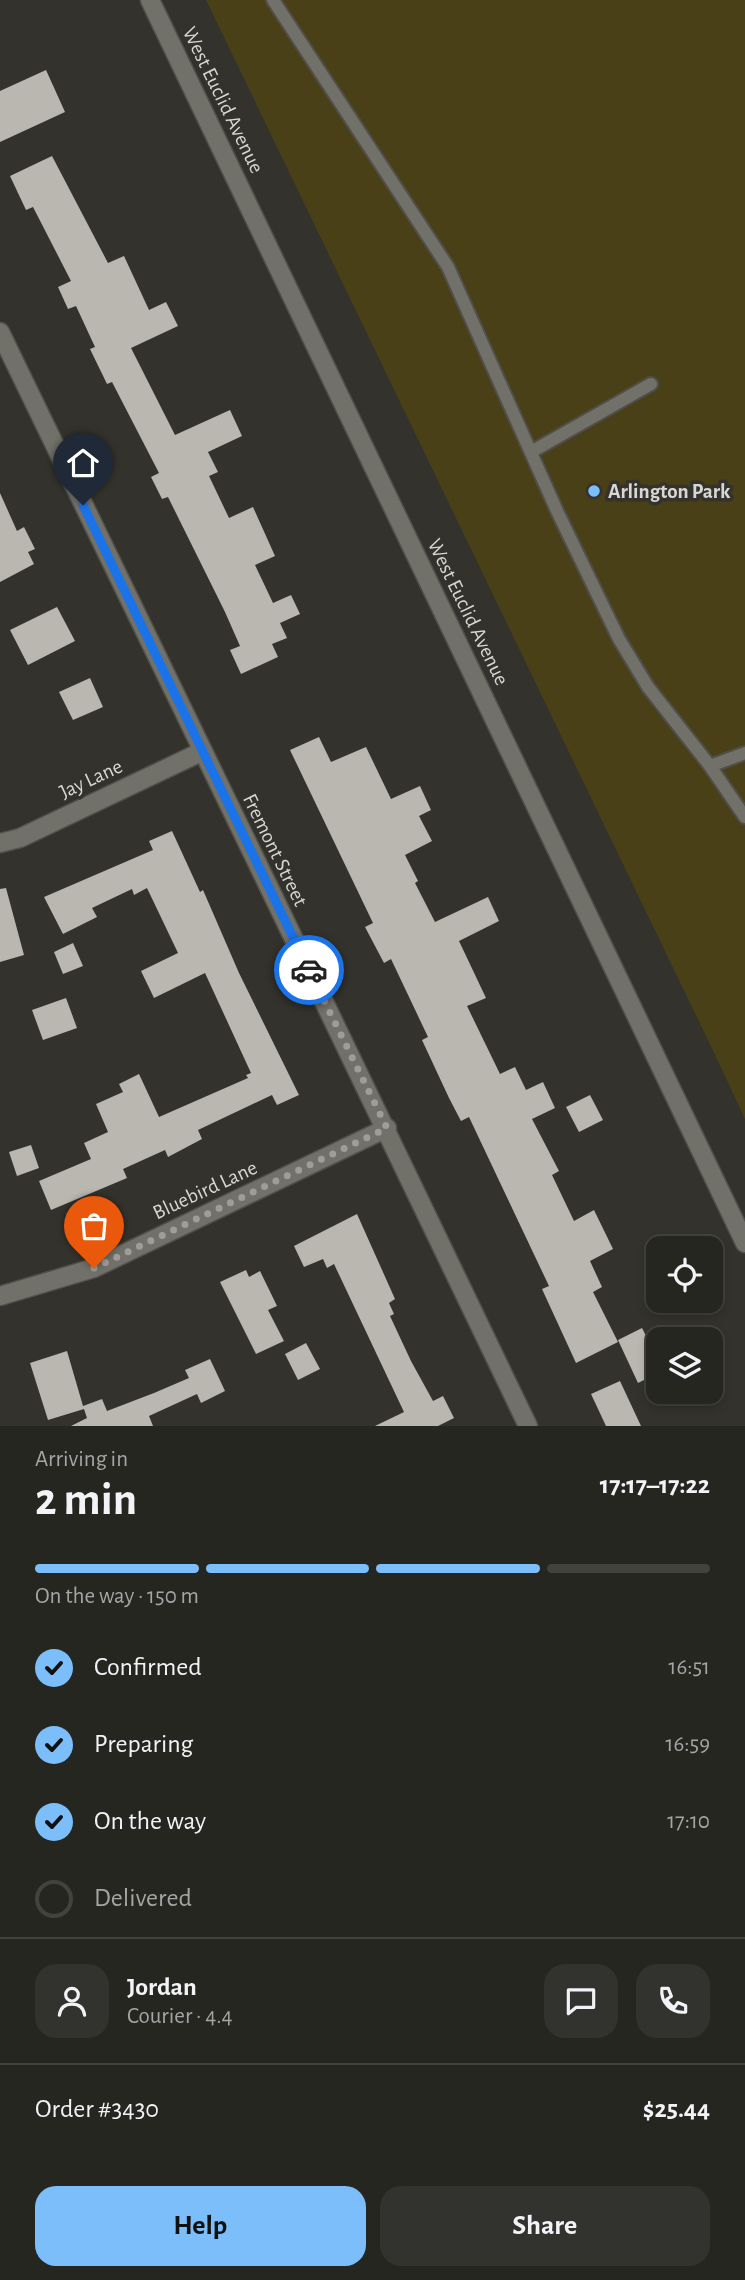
<!DOCTYPE html>
<html lang="en">
<head>
<meta charset="utf-8">
<style>
	body { margin:0; font-family:"Alegreya Sans",sans-serif; background:#32322e; color:#f1f3f6; height:100vh; display:flex; flex-direction:column; font-size:26px; white-space:nowrap }
	* { box-sizing:border-box; margin:0 }
	p { font-size:23px; color:#a4a5a5 }
	.icon { flex:none; width:38px; height:38px; fill:none; stroke:currentColor; stroke-width:2; stroke-linecap:round; stroke-linejoin:round }
	.map { position:relative; height:1426px; overflow:hidden }
	.panel { display:flex; flex-direction:column; background:#262621; flex:1 }
	.panel>* { flex:none }
	.controls { position:absolute; left:646px; top:1236px; display:grid; gap:14px }
	.controls a { display:grid; place-items:center; width:77px; height:77px; border-radius:14px; background:#262621; box-shadow:0 4px 10px #0003,0 0 0 2px #42433f; font-size:35px }
	.pin { position:absolute; display:grid; place-items:center; width:60px; height:60px; color:#fff; margin:-72px -30px; border-radius:50% 50% 50% 0; rotate:-45deg; box-shadow:0 0 7px #0007 }
	.pin .icon { rotate:45deg }
	.courier { position:absolute; display:grid; place-items:center; width:70px; height:70px; margin:-35px; border:5px solid #1a73e8; border-radius:50%; background:#fff; color:#222; box-shadow:0 2px 9px #0007 }
	.headline em { font-style:normal; font-weight:700 }
	.headline div { display:flex; flex-direction:column-reverse }
	.headline { display:flex; align-items:center; justify-content:space-between; height:119px; padding:0 35px }
	h1 { font-size:46px; font-weight:700; line-height:52px }
	.bar { display:grid; grid-template-columns:repeat(4,1fr); gap:10px 7px; align-content:center; height:84px; padding:0 35px }
	.bar i { height:9px; border-radius:5px; background:#42433f }
	.bar .current { background:#7bbef9 }
	.bar p { grid-column:span 4 }
	.line { display:flex; align-items:center; gap:18px; padding:0 35px; border-top:2px solid #42433f }
	.line div { flex:1 }
	.round { display:grid; place-items:center; flex:none; width:74px; height:74px; border-radius:21px; background:#32322e }
	ol { padding:0 35px; list-style:none }
	li { display:flex; align-items:center; gap:21px; height:77px }
	li p { margin-inline-start:auto }
	li .icon { padding:7px; border-radius:50%; background:#7bbef9; color:#111; stroke-width:4 }
	li:last-child { color:#a4a5a5 }
	li i { width:38px; height:38px; border:4px solid #42433f; border-radius:50% }
	.primary-button { display:flex; gap:14px; margin-top:auto; padding:14px 35px }
	.primary-button a { flex:1; height:80px; border-radius:21px; background:#7bbef9; color:#111; font-size:28px; font-weight:700; line-height:80px; text-align:center }
	.primary-button a+a { background:#32322e; color:#f1f3f6 }
	.map>svg:first-child { display:block }
	.green { fill:#494017 }
	.building { fill:#b9b7b0 }
	.lines { fill:none; stroke-linecap:round; stroke-linejoin:round }
	.lane-casing { stroke:#504f4a; stroke-width:16 }
	.street-casing { stroke:#504f4a; stroke-width:21 }
	.secondary-casing { stroke:#504f4a; stroke-width:21 }
	.lane { stroke:#717069; stroke-width:12 }
	.street { stroke:#717069; stroke-width:18 }
	.secondary { stroke:#717069; stroke-width:18 }
	.done { stroke:#9e9d99; stroke-width:7; stroke-dasharray:0 12.6 }
	.route { stroke:#1a73e8; stroke-width:9 }
	.poi-dot { fill:#7bbef9; stroke:#33322c; stroke-width:2.5 }
	.labels { text-anchor:middle; dominant-baseline:central; stroke-width:7; stroke-linejoin:round; paint-order:stroke }
	.street-label { font-size:21px; fill:#d8d7d4; stroke:#33322c }
	.poi-label { font-size:21px; font-weight:bold; fill:#d8d7d4; stroke:#33322c; text-anchor:start }
</style>
</head>
<body>
<div class="map">
<svg width="745" height="1426" viewBox="0 0 745 1426">
	<rect width="100%" height="100%" fill="#33322c"/>
	<path class="green" d="M 206,0 L 745,0 L 745,1119 L 718,1061 Z"/>
	<path class="building" d="M 46,70 L 65,112 L 0,142 L 0,91 Z
		M 52,156 L 108,263 L 124,256 L 149,310 L 166,302 L 178,326 L 131,348 L 175,435 L 230,410 L 242,436 L 208,452 L 218,472 L 209,476 L 229,518 L 253,507 L 275,556 L 255,565 L 273,603 L 291,595 L 300,614 L 280,623 L 287,638 L 272,644 L 278,657 L 241,674 L 230,650 L 240,646 L 225,612 L 168,497 L 162,499 L 151,477 L 159,473 L 112,382 L 107,384 L 90,349 L 95,347 L 76,306 L 68,309 L 58,287 L 71,281 L 33,207 L 26,210 L 10,176 Z
		M 0,493 L 17,531 L 24,527 L 35,549 L 28,552 L 34,564 L 0,582 Z
		M 57,607 L 75,641 L 28,665 L 10,630 Z
		M 90,678 L 103,707 L 73,720 L 59,692 Z
		M 319,737 L 331,762 L 366,747 L 391,799 L 420,786 L 431,810 L 419,816 L 432,841 L 405,855 L 418,881 L 415,883 L 435,922 L 488,897 L 499,921 L 459,941 L 486,998 L 467,1006 L 500,1074 L 515,1067 L 526,1090 L 543,1082 L 555,1108 L 532,1119 L 559,1171 L 552,1175 L 574,1221 L 594,1210 L 613,1249 L 590,1261 L 602,1287 L 593,1292 L 618,1342 L 576,1363 L 542,1289 L 549,1286 L 530,1246 L 469,1117 L 461,1121 L 449,1098 L 422,1040 L 428,1037 L 391,959 L 384,963 L 365,927 L 373,923 L 290,750 Z
		M 172,831 L 200,892 L 203,890 L 239,973 L 299,1095 L 277,1105 L 272,1095 L 198,1130 L 202,1139 L 168,1157 L 165,1150 L 123,1169 L 127,1178 L 51,1210 L 39,1181 L 91,1159 L 84,1143 L 108,1132 L 96,1104 L 123,1092 L 119,1084 L 139,1074 L 159,1117 L 248,1078 L 246,1075 L 251,1073 L 205,973 L 154,998 L 141,971 L 178,953 L 147,888 L 134,895 L 132,889 L 92,908 L 97,917 L 63,934 L 44,897 L 153,850 L 149,841 Z
		M 6,888 L 24,955 L 0,962 L 0,889 Z
		M 73,943 L 83,966 L 63,974 L 54,952 Z
		M 66,998 L 77,1028 L 43,1040 L 32,1010 Z
		M 590,1095 L 603,1120 L 579,1132 L 566,1107 Z
		M 31,1145 L 39,1168 L 17,1176 L 9,1152 Z
		M 357,1214 L 395,1299 L 389,1303 L 394,1314 L 390,1316 L 411,1361 L 433,1401 L 443,1396 L 454,1418 L 438,1426 L 375,1426 L 404,1412 L 334,1264 L 327,1268 L 323,1259 L 304,1267 L 294,1246 Z
		M 246,1270 L 249,1277 L 260,1271 L 277,1306 L 268,1310 L 284,1341 L 256,1354 L 220,1282 Z
		M 642,1328 L 658,1359 L 658,1373 L 638,1383 L 618,1340 Z
		M 306,1343 L 320,1369 L 298,1380 L 285,1354 Z
		M 67,1351 L 83,1406 L 102,1399 L 107,1411 L 154,1393 L 189,1378 L 185,1370 L 210,1359 L 225,1391 L 201,1403 L 197,1394 L 149,1416 L 153,1426 L 71,1426 L 87,1418 L 84,1409 L 48,1420 L 30,1363 Z
		M 620,1381 L 641,1426 L 606,1426 L 591,1394 Z"/>
	<g class="lines">
		<defs>
			<path id="lane" d="M 273,0 L 448,267 L 557,511 L 619,639 L 648,687 L 710,766 L 745,817
				M 531,452 L 651,384
				M 710,766 L 745,753"/>
			<path id="street" d="M 0,332 C 175,697 355,1060 528,1426
				M 0,843 L 20,838 L 201,752
				M 0,1296 L 94,1268 L 387,1128"/>
			<path id="secondary" d="M 150,0 L 745,1243"/>
		</defs>
		<use href="#lane" class="lane-casing"/>
		<use href="#street" class="street-casing"/>
		<use href="#secondary" class="secondary-casing"/>
		<use href="#lane" class="lane"/>
		<use href="#street" class="street"/>
		<use href="#secondary" class="secondary"/>
	</g>
	<g class="lines">
		<path class="done" d="M 94,1268 L 387,1128 L 309,970"/>
		<path class="route" d="M 83,505 L 309,970"/>
	</g>
	<circle class="poi-dot" cx="594" cy="491" r="7"/>
	<g class="labels">
		<g class="street-label">
			<text transform="translate(223 100) rotate(64)">West Euclid Avenue</text>
			<text transform="translate(468 612) rotate(64)">West Euclid Avenue</text>
			<text transform="translate(91 779) rotate(-25)">Jay Lane</text>
			<text transform="translate(275 850) rotate(64)">Fremont Street</text>
			<text transform="translate(205 1190) rotate(-25)">Bluebird Lane</text>
		</g>
		<g class="poi-label">
			<text x="608" y="491">Arlington Park</text>
		</g>
	</g>
</svg>
<div class="controls">
<a><svg class="icon" aria-label="locate" viewBox="0 0 24 24"><circle cx="12" cy="12" r="6"/><path d="M12 2v4M12 18v4M2 12h4M18 12h4"/></svg></a>
<a><svg class="icon" aria-label="layers" viewBox="0 0 24 24"><path d="M12 4l9 5-9 5-9-5zM3 14l9 5 9-5"/></svg></a>
</div>
<div class="pin" style="left:94px;top:1268px;background:#ea580c"><svg class="icon" aria-label="bag" viewBox="0 0 24 24"><path d="M5 8h14l-1 12H6zM9 8a3 3 0 0 1 6 0"/></svg></div>
<div class="pin" style="left:83px;top:505px;background:#1f2937"><svg class="icon" aria-label="home" viewBox="0 0 24 24"><path d="M3 11l9-7 9 7M6 9v11h12V9"/></svg></div>
<div class="courier" style="left:309px;top:970px"><svg class="icon" aria-label="car" viewBox="0 0 24 24"><path d="M5 17H2v-5l4-1 3-4h7l3 4 3 1v5h-3M9 17h6M6 11h13"/><circle cx="7" cy="17" r="2"/><circle cx="17" cy="17" r="2"/></svg></div>
</div>
<section class="panel">
<div class="headline"><div><h1>2 min</h1><p>Arriving in</p></div><em>17:17–17:22</em></div>
<div class="bar"><i class="current"></i><i class="current"></i><i class="current"></i><i></i><p>On the way · 150 m</p></div>
<ol>
<li><svg class="icon" aria-label="check" viewBox="0 0 24 24"><path d="M5 12l5 5 9-10"/></svg>Confirmed<p>16:51</p></li>
<li><svg class="icon" aria-label="check" viewBox="0 0 24 24"><path d="M5 12l5 5 9-10"/></svg>Preparing<p>16:59</p></li>
<li><svg class="icon" aria-label="check" viewBox="0 0 24 24"><path d="M5 12l5 5 9-10"/></svg>On the way<p>17:10</p></li>
<li><i></i>Delivered</li>
</ol>
<div class="line" style="height:126px"><a class="round"><svg class="icon" aria-label="person" viewBox="0 0 24 24"><circle cx="12" cy="8" r="4"/><path d="M4 21q1-7 8-7t8 7"/></svg></a><div><b>Jordan</b><p>Courier · 4.4</p></div><a class="round"><svg class="icon" aria-label="chat" viewBox="0 0 24 24"><path d="M4 5h16v11H9l-5 4z"/></svg></a><a class="round"><svg class="icon" aria-label="phone" viewBox="0 0 24 24"><path d="M5 4h4l2 5-3 2q2 4 5 5l2-3 5 2v4C11 20 4 13 5 4z"/></svg></a></div>
<div class="line" style="height:91px"><div>Order #3430</div><b>$25.44</b></div>
<div class="primary-button"><a>Help</a><a>Share</a></div>
</section>
</body>
</html>
